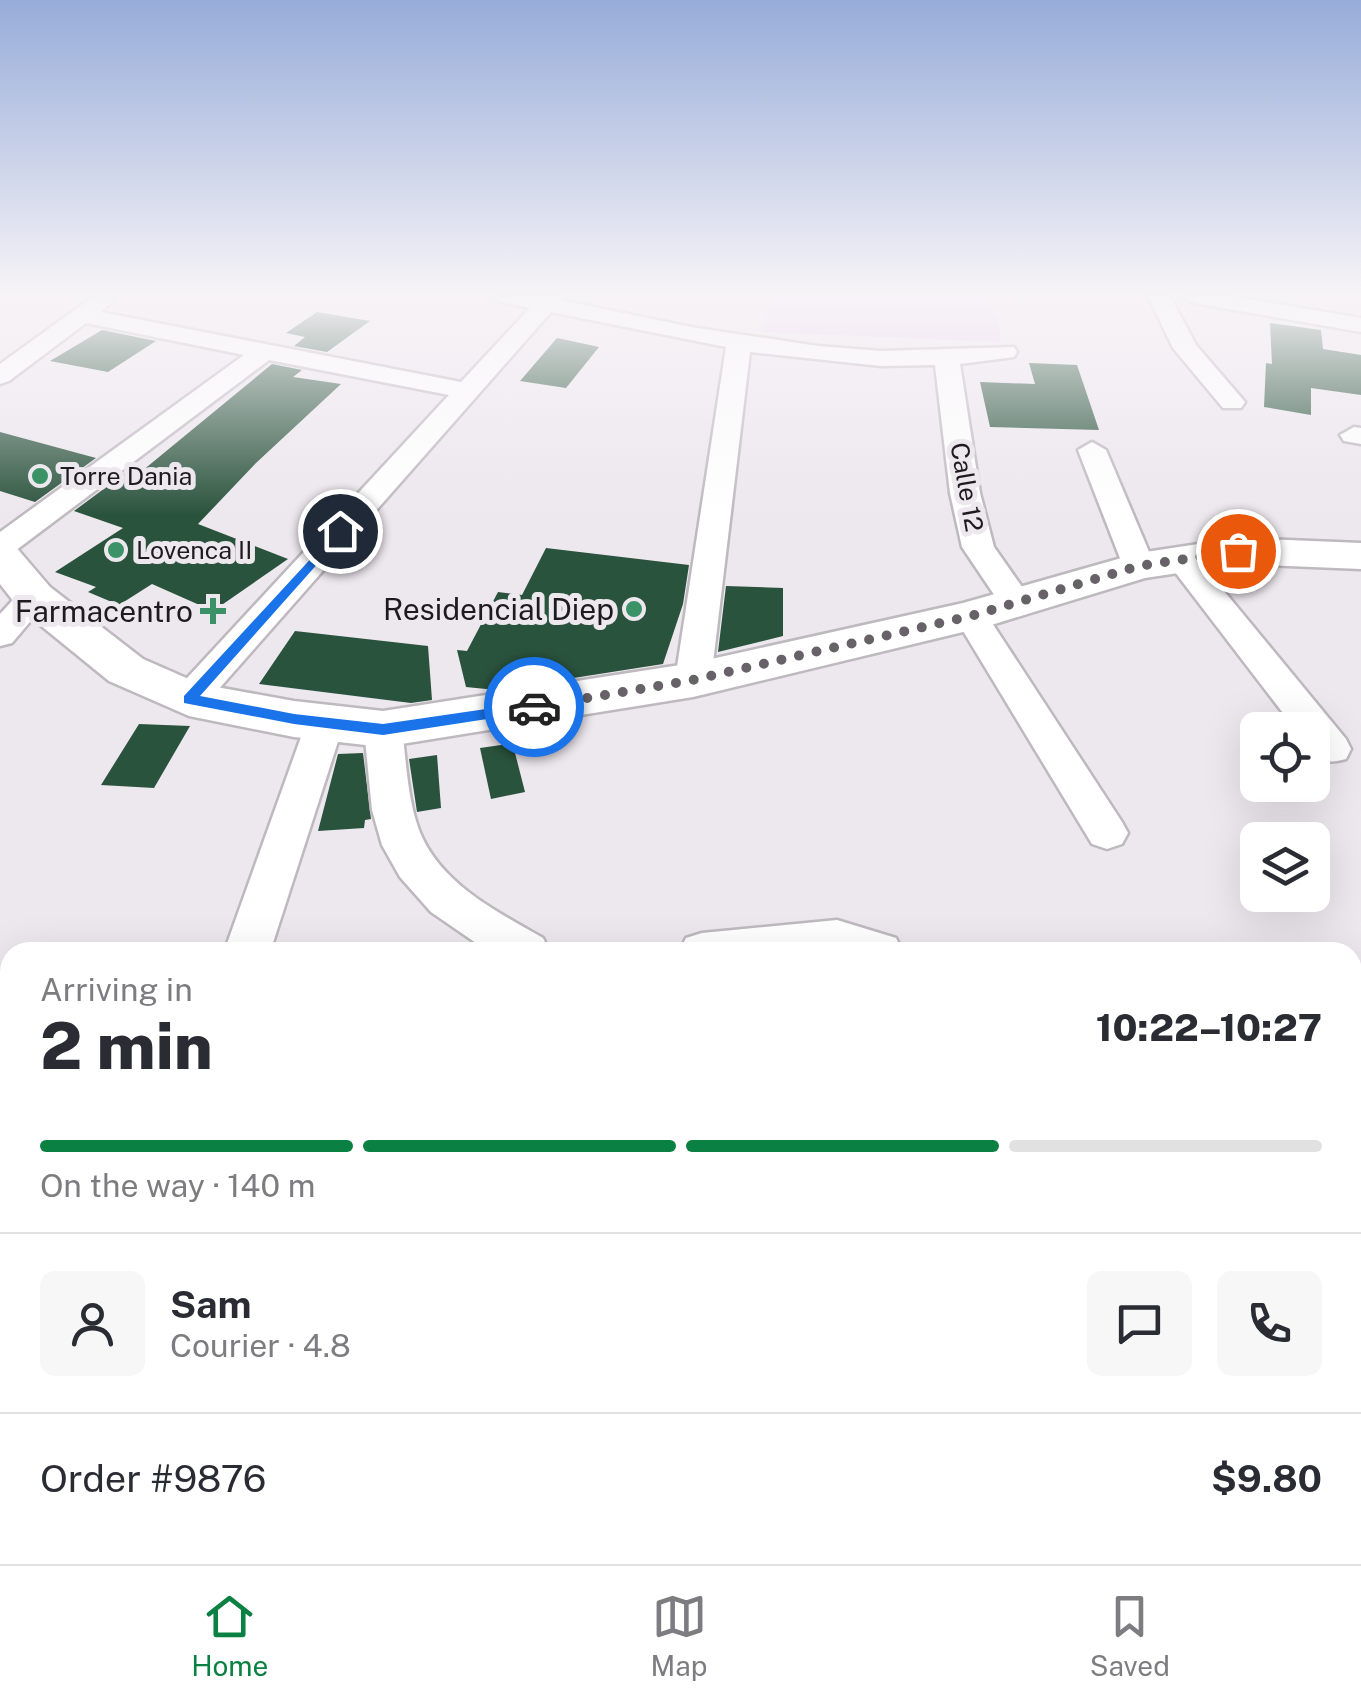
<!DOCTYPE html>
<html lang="en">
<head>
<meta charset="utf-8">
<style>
	body { margin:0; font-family:"Public Sans",sans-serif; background:#f7f7f7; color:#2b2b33; height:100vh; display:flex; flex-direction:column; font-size:38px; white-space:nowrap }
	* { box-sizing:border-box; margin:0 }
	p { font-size:32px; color:#7c7c81 }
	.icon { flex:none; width:55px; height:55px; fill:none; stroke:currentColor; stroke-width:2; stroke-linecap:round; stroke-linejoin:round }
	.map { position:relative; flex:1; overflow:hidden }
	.side { position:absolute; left:0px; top:942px; width:1362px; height:622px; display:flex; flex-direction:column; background:#fff; border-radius:30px 30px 0 0; box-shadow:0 10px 40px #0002 }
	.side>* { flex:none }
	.controls { position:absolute; left:1240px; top:712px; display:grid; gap:20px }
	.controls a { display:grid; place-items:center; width:90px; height:90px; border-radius:15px; background:#fff; box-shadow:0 10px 40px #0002; font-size:50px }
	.pin { position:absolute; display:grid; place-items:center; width:85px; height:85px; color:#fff; margin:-42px; border:5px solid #fff; border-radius:50%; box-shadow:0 2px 10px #0007 }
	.courier { position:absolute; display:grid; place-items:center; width:100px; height:100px; margin:-50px; border:8px solid #1a73e8; border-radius:50%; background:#fff; color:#222; box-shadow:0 2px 12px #0007 }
	.headline em { font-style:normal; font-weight:800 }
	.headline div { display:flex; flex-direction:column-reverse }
	.headline { display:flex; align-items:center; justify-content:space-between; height:170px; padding:0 40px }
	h1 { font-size:65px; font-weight:800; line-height:75px }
	.bar { display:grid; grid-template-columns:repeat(4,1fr); gap:15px 10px; align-content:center; height:120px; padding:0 40px }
	.bar i { height:12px; border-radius:8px; background:#e1e1e2 }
	.bar .selected { background:#0b8043 }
	.bar p { grid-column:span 4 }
	.line { display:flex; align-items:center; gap:25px; padding:0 40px; border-top:2px solid #e1e1e2 }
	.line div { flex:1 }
	.round { display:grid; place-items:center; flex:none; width:105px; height:105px; border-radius:15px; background:#f7f7f7 }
	.dock { display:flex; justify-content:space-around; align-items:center; height:140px; border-top:2px solid #e1e1e2; background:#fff; font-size:28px; color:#7c7c81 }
	.dock a { display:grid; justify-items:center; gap:5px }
	.dock .selected { color:#0b8043 }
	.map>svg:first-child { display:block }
	.green { fill:#edcff3 }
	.building { fill:#2a533d }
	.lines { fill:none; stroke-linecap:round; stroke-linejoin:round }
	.minor-casing { stroke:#beb8bf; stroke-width:5 }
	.secondary-casing { stroke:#beb8bf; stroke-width:5 }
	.minor { fill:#fff; fill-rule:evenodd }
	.secondary { fill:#fff; fill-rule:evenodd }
	.route { fill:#1a73e8 }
	.done { stroke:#666267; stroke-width:10; stroke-dasharray:0 18 }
	.poi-dot { fill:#3a9266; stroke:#ede7ee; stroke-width:4 }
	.labels { text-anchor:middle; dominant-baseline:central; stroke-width:10; stroke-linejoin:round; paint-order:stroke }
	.far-poi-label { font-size:25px; fill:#1d1b1e; stroke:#ede7ee; text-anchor:start }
	.far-street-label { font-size:25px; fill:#1d1b1e; stroke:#ede7ee }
	.poi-label { font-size:30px; fill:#1d1b1e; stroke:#ede7ee; text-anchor:end }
</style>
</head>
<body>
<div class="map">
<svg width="1361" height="1564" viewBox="0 0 1361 1564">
	<rect width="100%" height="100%" fill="#ede7ee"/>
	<path class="green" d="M 774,296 L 986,296 L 998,318 L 1001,342 L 761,332 Z"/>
	<path class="building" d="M 317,312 L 370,321 L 327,352 L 294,346 L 305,337 L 286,333 Z
		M 1270,323 L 1321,330 L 1323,349 L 1361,355 L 1361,395 L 1311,388 L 1311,415 L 1264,407 L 1266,363 L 1272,364 Z
		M 102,330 L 156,341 L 108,372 L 50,361 Z
		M 557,338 L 599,347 L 566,388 L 520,381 Z
		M 1029,363 L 1077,365 L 1099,430 L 990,427 L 980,382 L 1035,384 Z
		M 272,364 L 302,370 L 293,377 L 341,384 L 256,463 L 198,524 L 288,559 L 213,611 L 152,584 L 119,605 L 88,592 L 96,587 L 55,572 L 123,528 L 74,511 L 132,468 L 142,471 Z
		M 0,432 L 96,458 L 35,502 L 0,491 Z
		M 546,548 L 689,565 L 683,604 L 663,664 L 496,690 L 466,687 L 457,650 L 467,651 L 498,592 L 522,595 Z
		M 726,586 L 783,588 L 783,636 L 718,652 Z
		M 295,631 L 428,646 L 432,700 L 411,703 L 259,684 Z
		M 139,724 L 190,726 L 154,788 L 101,785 Z
		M 501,745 L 513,745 L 525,792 L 491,799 L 480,748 Z
		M 363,753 L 371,819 L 365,820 L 364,828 L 318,831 L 338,754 Z
		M 437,755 L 441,808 L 417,812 L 409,759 Z"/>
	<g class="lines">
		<defs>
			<path id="minor" d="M 94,296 L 116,298 L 101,312 L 461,382 L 530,308 L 498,301 L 495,296 L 564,296 L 561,300 L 691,327 L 818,346 L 881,351 L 1014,347 L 1017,352 L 1014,357 L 960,364 L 980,493 L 994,547 L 1034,604 L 1029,611 L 1017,614 L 1005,611 L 962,547 L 950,493 L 935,365 L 881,366 L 750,352 L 711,680 L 706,689 L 693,692 L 680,689 L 675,680 L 726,347 L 551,312 L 202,708 L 189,712 L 176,708 L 170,699 L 176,690 L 449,395 L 269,360 L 11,554 L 0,556 L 0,532 L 244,355 L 86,323 L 9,381 L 0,384 L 0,364 Z
				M 1148,296 L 1170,296 L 1196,345 L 1245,402 L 1241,408 L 1223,408 L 1173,348 Z
				M 1183,296 L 1231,296 L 1361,318 L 1361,332 L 1194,303 Z
				M 1354,427 L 1361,428 L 1361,444 L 1344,441 L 1340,435 Z
				M 1092,442 L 1106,450 L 1155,566 L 1150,573 L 1128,573 L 1123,566 L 1078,450 Z
				M 1181,549 L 1192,552 L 1346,739 L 1351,749 L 1346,759 C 1319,767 1312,755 1312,730 L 1296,730 L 1165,559 L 1170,552 Z
				M 34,587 L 46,590 L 51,597 L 12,643 L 0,646 L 0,614 L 22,590 Z
				M 971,605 L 983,609 L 1122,822 L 1128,833 L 1122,844 L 1107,849 L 1092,844 L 954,616 L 959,609 Z
				M 325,710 L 338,714 L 344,723 L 270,952 L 224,952 L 306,723 L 312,714 Z
				M 383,716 L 396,720 L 402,729 C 406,759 407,791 416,821 C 433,880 494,910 543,938 L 550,952 L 489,952 L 431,912 L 400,877 L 382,845 L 372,810 L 364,729 L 370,720 Z
				M 837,920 L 896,938 L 903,952 L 679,952 L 686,938 L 702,933 Z
				M 1352,1242 L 1361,1245 L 1361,1303 L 1352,1300 Z"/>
			<path id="secondary" d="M 1238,538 L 1361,543 L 1361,569 L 1238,564 L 1145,578 L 988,626 L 693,697 L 383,747 L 294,737 L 189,716 L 109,681 L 18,607 L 0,584 L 0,542 L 15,546 L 50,587 L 143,659 L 200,684 L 294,701 L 383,711 L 693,663 L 963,603 L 1139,553 Z"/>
		</defs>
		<use href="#minor" class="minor-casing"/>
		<use href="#secondary" class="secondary-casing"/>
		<use href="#minor" class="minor"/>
		<use href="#secondary" class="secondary"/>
	</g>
	<linearGradient id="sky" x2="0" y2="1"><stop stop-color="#97acd9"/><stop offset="0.57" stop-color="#f7f4f7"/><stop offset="1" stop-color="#f7f4f7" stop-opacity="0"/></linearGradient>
	<rect width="1361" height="515" fill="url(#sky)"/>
	<path class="route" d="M 340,527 L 346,531 L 344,534 L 200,696 L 294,714 L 383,724 L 534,702 L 541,707 L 539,711 L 383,735 L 294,724 L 184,703 L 184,696 Z"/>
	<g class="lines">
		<path class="done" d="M 534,707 L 693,680 L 971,616 L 1139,566 L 1238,551"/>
	</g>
	<g class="poi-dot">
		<circle cx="40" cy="476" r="10"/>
		<circle cx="116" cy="550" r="10"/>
		<circle cx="634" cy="609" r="10"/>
		<path d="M208 596h10v10h10v10h-10v10h-10v-10h-10v-10h10z"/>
	</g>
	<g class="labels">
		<g class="far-poi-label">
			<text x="60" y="476">Torre Dania</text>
			<text x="136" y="550">Lovenca II</text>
		</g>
		<g class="far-street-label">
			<text transform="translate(967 487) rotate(80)">Calle 12</text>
		</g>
		<g class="poi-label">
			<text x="614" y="609">Residencial Diep</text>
			<text x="193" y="611">Farmacentro</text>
		</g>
	</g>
</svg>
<div class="controls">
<a><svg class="icon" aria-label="locate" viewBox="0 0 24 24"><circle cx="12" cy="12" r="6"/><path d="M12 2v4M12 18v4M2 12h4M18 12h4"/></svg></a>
<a><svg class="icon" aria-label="layers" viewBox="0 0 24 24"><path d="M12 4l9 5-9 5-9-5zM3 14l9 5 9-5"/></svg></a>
</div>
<div class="pin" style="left:1238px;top:551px;background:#ea580c"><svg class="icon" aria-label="bag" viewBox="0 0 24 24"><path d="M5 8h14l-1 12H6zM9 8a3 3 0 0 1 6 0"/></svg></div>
<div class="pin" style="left:340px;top:531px;background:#1f2937"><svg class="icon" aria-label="home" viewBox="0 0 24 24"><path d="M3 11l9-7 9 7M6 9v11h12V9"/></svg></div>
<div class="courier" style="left:534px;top:707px"><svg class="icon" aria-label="car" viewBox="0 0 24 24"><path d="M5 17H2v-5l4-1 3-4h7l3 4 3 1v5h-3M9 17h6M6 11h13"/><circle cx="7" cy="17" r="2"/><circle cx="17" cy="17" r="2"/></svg></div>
<section class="side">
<div class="headline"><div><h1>2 min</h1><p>Arriving in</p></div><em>10:22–10:27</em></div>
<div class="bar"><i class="selected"></i><i class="selected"></i><i class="selected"></i><i></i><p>On the way · 140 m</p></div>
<div class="line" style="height:180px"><a class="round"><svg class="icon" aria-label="person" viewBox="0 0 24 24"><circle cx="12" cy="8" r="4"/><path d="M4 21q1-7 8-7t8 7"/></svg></a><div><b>Sam</b><p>Courier · 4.8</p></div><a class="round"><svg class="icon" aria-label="chat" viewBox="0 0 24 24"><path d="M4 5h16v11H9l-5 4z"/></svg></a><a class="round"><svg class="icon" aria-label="phone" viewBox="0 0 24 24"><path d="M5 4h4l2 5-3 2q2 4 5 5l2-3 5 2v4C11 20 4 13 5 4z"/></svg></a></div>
<div class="line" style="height:130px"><div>Order #9876</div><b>$9.80</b></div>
</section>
</div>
<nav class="dock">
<a class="selected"><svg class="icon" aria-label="home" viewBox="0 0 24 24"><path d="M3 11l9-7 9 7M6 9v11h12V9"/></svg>Home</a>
<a><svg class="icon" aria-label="map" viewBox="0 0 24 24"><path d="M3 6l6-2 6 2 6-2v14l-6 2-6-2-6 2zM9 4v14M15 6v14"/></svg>Map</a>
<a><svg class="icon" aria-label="saved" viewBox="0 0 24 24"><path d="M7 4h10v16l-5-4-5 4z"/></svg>Saved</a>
</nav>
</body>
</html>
